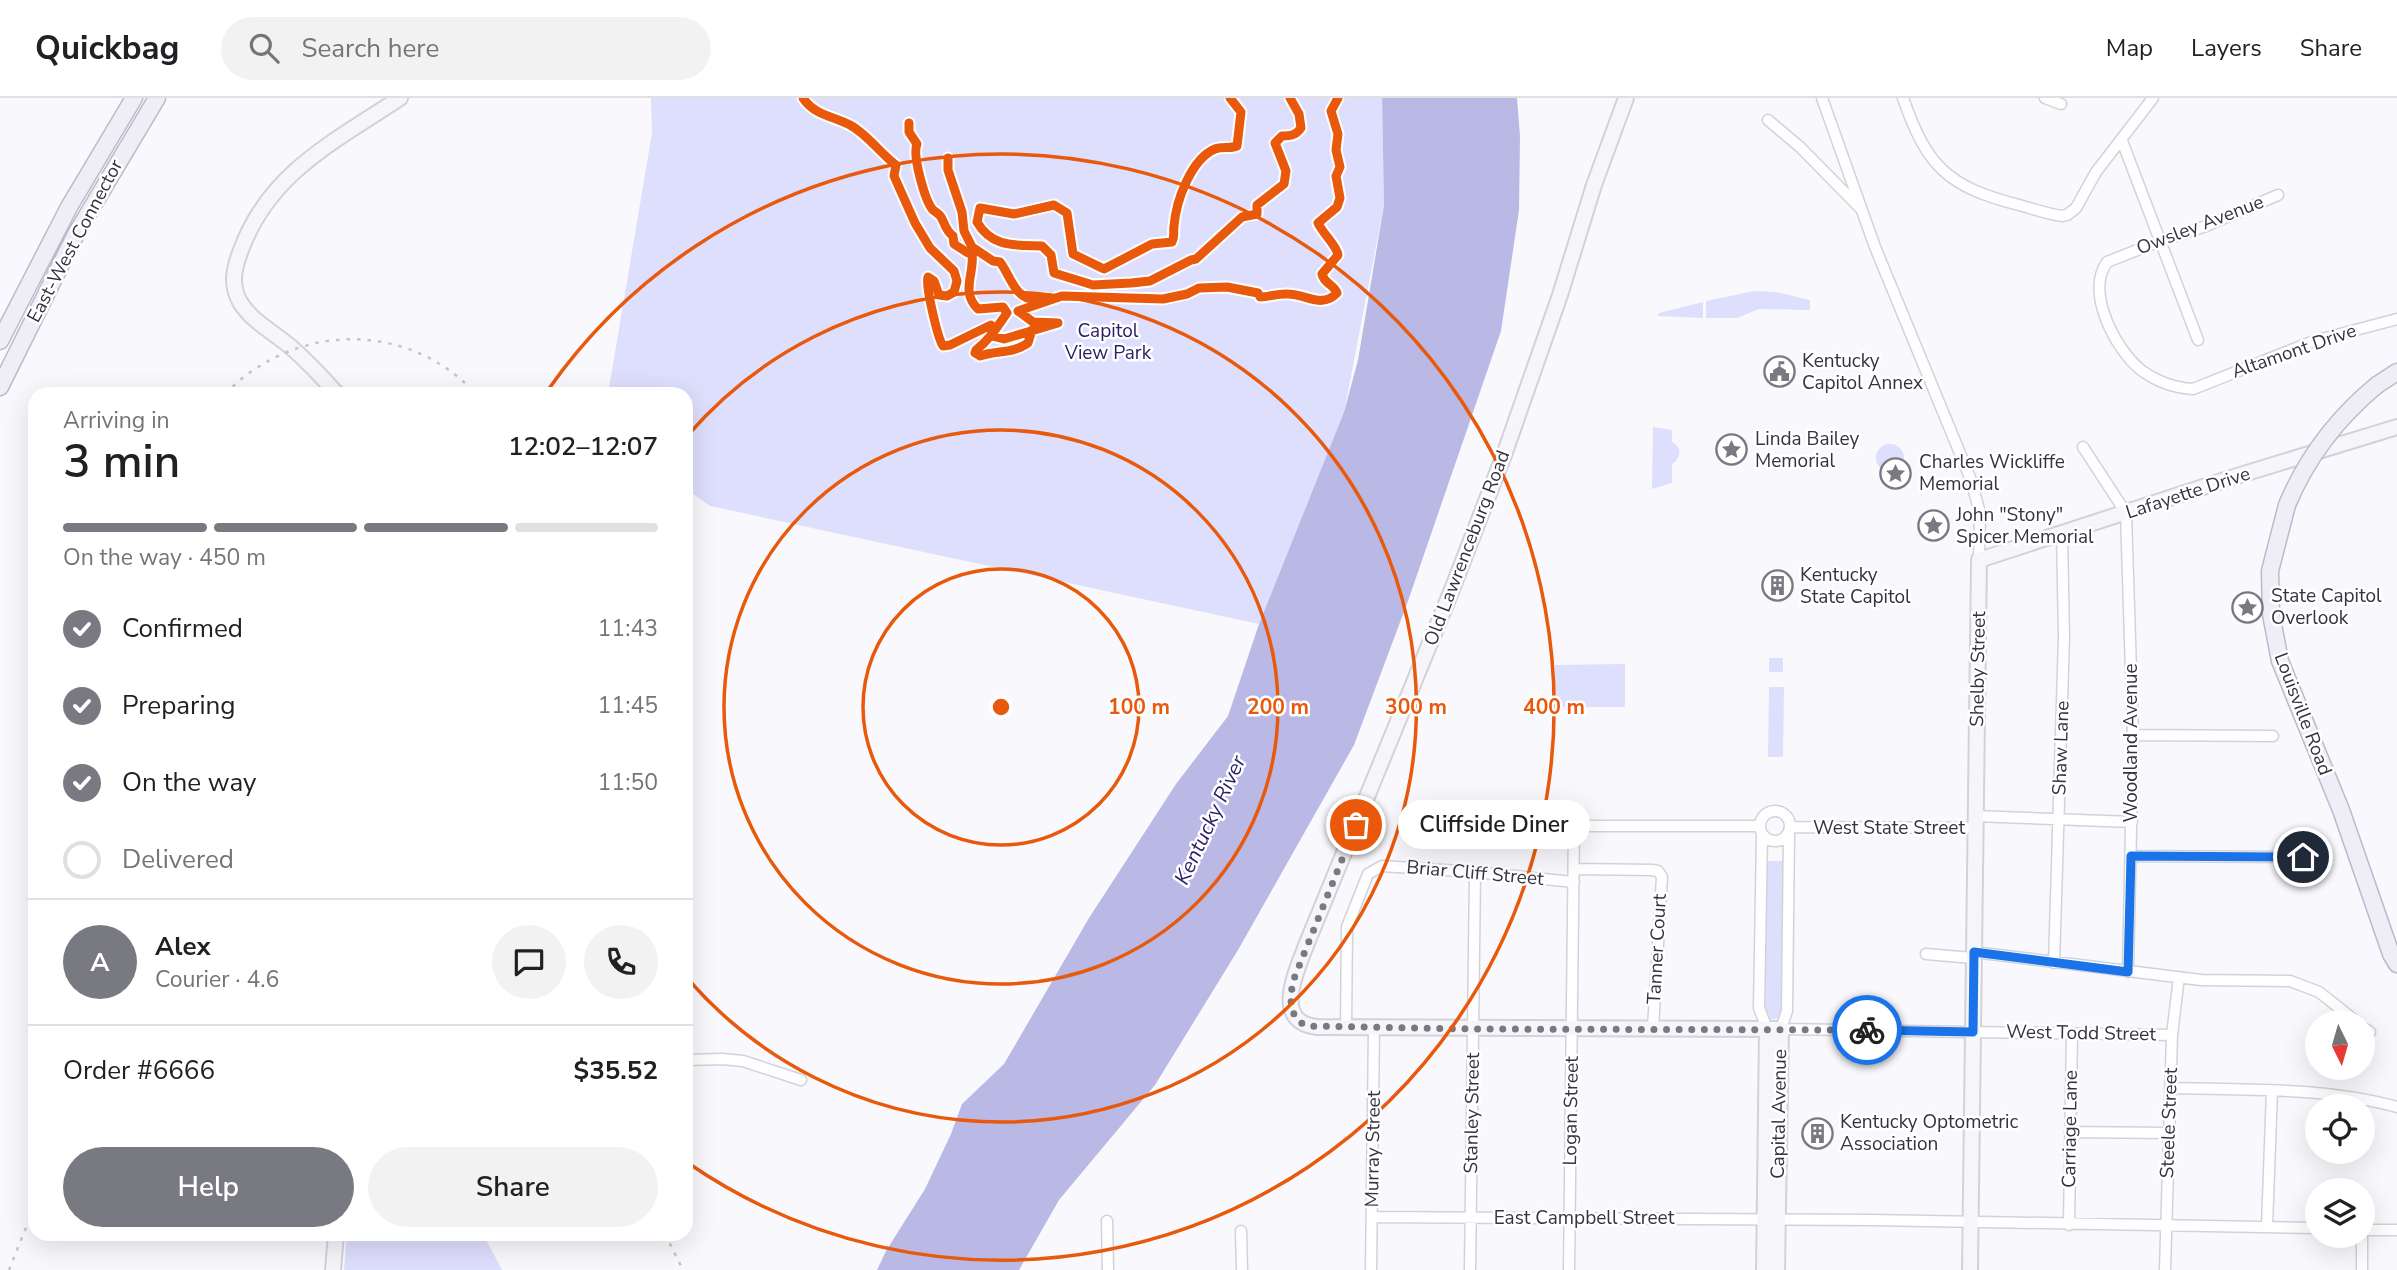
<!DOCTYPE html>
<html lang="en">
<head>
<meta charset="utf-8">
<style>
	body { margin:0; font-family:"Nunito Sans",sans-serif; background:#f2f2f2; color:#202124; height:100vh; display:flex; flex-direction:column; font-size:26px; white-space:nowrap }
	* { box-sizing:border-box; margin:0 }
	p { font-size:23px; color:#757577 }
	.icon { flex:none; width:38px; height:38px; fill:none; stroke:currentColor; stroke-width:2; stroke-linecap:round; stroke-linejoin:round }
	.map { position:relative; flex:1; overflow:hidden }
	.side { position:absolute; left:28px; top:289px; width:665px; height:854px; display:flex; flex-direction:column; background:#fff; border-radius:21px; box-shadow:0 7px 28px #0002 }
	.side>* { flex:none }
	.needle { width:46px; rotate:175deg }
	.tools { position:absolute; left:2305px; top:912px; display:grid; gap:14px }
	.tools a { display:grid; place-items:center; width:70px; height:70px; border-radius:50%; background:#fff; box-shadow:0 7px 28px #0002; font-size:35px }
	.pin { position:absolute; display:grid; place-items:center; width:60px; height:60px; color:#fff; margin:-30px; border:4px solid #fff; border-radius:50%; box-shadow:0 2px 7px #0007 }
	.courier { position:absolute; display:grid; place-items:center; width:70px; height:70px; margin:-35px; border:5px solid #1a73e8; border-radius:50%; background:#fff; color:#222; box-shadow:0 2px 9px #0007 }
	.bubble { position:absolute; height:49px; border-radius:24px; background:#fff; box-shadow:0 7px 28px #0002; font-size:23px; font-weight:600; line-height:49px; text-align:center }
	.head em { font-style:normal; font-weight:600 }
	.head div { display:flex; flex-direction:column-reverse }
	.head { display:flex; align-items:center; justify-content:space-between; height:119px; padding:0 35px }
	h1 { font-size:46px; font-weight:600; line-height:52px }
	.bar { display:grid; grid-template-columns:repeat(4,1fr); gap:10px 7px; align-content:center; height:84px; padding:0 35px }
	.bar i { height:9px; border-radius:5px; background:#e0e0e0 }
	.bar .selected { background:#797982 }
	.bar p { grid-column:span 4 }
	.line { display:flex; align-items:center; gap:18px; padding:0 35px; border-top:2px solid #e0e0e0 }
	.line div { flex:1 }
	.round { display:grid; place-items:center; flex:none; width:74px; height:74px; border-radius:37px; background:#f2f2f2 }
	ol { padding:0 35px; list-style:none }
	li { display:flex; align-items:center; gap:21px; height:77px }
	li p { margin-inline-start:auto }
	li .icon { padding:7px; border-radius:50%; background:#797982; color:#fff; stroke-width:4 }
	li:last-child { color:#757577 }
	li i { width:38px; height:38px; border:4px solid #e0e0e0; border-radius:50% }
	.button { display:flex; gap:14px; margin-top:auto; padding:14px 35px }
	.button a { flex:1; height:80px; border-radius:42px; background:#797982; color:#fff; font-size:28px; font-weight:600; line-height:80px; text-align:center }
	.button a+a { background:#f2f2f2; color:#202124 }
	header { display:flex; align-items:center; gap:42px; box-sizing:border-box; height:98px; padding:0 35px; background:#fff; border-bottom:2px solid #e0e0e0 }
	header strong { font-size:33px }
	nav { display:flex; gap:38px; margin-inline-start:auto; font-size:24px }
	.search { width:490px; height:63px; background:#f2f2f2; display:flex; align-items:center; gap:18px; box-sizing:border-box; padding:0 24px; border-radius:38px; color:#757577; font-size:26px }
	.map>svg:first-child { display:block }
	.green { fill:#dedefd }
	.water { fill:#bab9e6 }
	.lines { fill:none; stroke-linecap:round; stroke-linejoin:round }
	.street-casing { stroke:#d2d2da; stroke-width:13 }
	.secondary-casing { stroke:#d2d2da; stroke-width:18 }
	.primary-casing { stroke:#bbbac9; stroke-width:19 }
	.street { stroke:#fefeff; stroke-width:10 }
	.secondary { stroke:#f6f6fa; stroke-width:14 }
	.primary { stroke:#efeef6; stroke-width:16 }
	.rail { stroke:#c6c6c8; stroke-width:2.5; stroke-dasharray:3.5 7; stroke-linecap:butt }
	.primary-bridge-casing { stroke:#bbbac9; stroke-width:19; stroke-linecap:butt }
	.primary-bridge { stroke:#efeef6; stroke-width:16 }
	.cycleway-casing { stroke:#fff; stroke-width:13 }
	.cycleway { stroke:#e8590c; stroke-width:9 }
	.done { stroke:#797982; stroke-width:7; stroke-dasharray:0 12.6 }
	.route { stroke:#1a73e8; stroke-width:9 }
	.ring { fill:none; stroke:#e8590c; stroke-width:3.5 }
	.labels { text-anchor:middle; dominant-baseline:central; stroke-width:5; stroke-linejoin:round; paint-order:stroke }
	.street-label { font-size:19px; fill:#343440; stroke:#fff }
	.park-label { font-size:19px; fill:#2a1d65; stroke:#fff }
	.poi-label { font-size:19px; fill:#343440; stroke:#fff; text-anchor:start }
	.water-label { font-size:21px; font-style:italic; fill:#2b1e66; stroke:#fff }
	.centre { fill:#e8590c; stroke:#fff; stroke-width:3.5 }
	.ring-label { font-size:21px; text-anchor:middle; font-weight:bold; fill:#e8590c; stroke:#fff; stroke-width:5; stroke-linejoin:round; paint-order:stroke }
</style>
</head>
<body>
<header>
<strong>Quickbag</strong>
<div class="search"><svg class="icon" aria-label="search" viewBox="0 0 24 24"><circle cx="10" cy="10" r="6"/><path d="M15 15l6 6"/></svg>Search here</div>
<nav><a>Map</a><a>Layers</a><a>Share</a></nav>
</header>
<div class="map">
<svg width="2397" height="1172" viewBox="0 0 2397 1172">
	<rect width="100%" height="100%" fill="#f9f9fd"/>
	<path class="green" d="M 651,0 L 1382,0 L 1384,107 L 1344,314 L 1259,526 L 710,408 L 686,391 L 686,296 L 608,296 L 652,35 Z
		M 1754,193 L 1776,194 L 1810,202 L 1810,212 L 1759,211 L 1737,220 L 1706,220 L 1706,203 Z
		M 1703,204 L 1703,220 L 1657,218 L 1659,215 Z
		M 1653,329 L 1672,332 L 1672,344 C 1682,349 1682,360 1672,366 L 1672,385 L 1652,391 Z
		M1876 360a14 14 0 1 1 28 0a14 14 0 1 1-28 0Z
		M 1769,560 L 1783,560 L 1783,574 L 1769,574 Z
		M 1625,566 L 1625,609 L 1555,609 L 1555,567 Z
		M 1769,589 L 1784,589 L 1783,659 L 1768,659 Z
		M 1763,763 L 1785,763 L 1784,913 L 1780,920 L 1768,922 L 1762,913 Z
		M 347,1136 L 483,1136 L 502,1172 L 344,1172 Z"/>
	<path class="water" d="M 1382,0 L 1517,0 L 1520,38 L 1519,112 L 1501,233 L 1408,503 L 1354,647 L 1238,852 L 1155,987 L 1059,1102 L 1019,1172 L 877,1172 L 886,1153 L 925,1091 L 951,1036 L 962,1006 L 1004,966 L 1089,820 L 1176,686 L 1228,618 L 1259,526 L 1344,314 L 1358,262 L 1384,107 Z"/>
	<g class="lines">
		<defs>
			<path id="street" d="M 1822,0 L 1875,149 L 1971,382 L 1980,415 L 1979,462
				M 1903,0 C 1927,69 1948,89 2019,107 C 2034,111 2047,116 2062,118 L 2067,117 L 2076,110 L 2096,74 L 2153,0
				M 2045,0 L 2061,6
				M 1768,22 L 1800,49 L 1861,111
				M 2122,43 L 2198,242
				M 2278,97 L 2206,128 L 2160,143 L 2107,164 C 2085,195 2116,252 2141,272 C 2156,283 2175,290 2193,291 L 2314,243 L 2397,221
				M 2083,349 L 2126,415 L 2133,637 L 2128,874
				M 2133,637 L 2273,638
				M1760 728a15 15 0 1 1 30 0a15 15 0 1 1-30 0Z
				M 1975,718 L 2132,724
				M 1790,729 L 1975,730
				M 1789,735 L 1787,913 L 1781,931 L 2172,937
				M 1762,736 L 1759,910 L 1767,931
				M 2131,758 L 2303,759
				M 1574,771 L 1652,772 L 1658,773 L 1662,779 L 1653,930
				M 1974,854 L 2201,882 L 2290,883 L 2319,894 L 2357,924
				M 1926,856 L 1973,860
				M 2054,865 L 2064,539 L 2062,435
				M 2362,929 L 2370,934
				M 1346,930 L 1347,829 L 1368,776 L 1382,768 L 1475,774 L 1574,784
				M 686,962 L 722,961 L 743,963 L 801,982
				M 2170,990 C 2245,992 2324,989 2397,1009
				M 2070,1034 L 2168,1035
				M 1372,1119 L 1873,1122 L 2317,1130
				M 1107,1123 L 1108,1172
				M 2069,1127 L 2072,935
				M 2267,1128 L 2272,993
				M 2362,1132 L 2397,1132
				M 1241,1133 L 1242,1172
				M 1371,1172 L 1374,930
				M 1470,1172 L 1475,774
				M 1569,1172 L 1574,728 L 1759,728
				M 2165,1172 L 2172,937 L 2179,879
				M 2362,1172 L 2362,1138"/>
			<path id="secondary" d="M 1626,0 L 1594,87 L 1560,197 L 1504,357 L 1453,489 L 1307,845 C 1297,872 1271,924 1317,929 L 1781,931 L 1777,1172
				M 337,296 C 323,280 308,264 292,250 C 275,235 252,224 240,204 C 230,186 234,170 241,152 C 269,75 335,43 400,0
				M 333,1172 L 336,1136
				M 1764,1172 L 1767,931
				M 1970,1172 L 1979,462 L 2237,378 L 2397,329"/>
			<path id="primary" d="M 0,243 L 69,109 L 134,0
				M 2377,287 L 2397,274
				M 0,289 L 76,136 L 157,0
				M 2287,407 L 2270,473 L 2271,516 L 2280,563 L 2341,712 L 2391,856 L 2397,866"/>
		</defs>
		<use href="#street" class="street-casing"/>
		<use href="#secondary" class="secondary-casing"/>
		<use href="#primary" class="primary-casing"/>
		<use href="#street" class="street"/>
		<use href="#secondary" class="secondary"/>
		<use href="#primary" class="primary"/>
		<path class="rail" d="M 225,296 C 294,225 407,221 476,296
			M 665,1136 L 683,1172
			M 9,1172 L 35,1107"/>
		<defs>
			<path id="primary-bridge" d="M 2287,407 C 2307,359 2337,320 2377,287"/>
		</defs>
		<use href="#primary-bridge" class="primary-bridge-casing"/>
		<use href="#primary-bridge" class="primary-bridge"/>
		<defs>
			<path id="cycleway" d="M 803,0 C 814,17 833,18 850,27 C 867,36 880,55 896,67 L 894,78 L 915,125 L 930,150 L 954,173 L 957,183 L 954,194 L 947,198 L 939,197 L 934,183 L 928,179 C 925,187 938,241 943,248 L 950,247 L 991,227 L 992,238 L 1004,241 L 1058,225 L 1033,224 L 1018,213 L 1062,198 L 1163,201 L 1187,196 L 1199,190 L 1227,189 L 1258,195 L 1260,199 C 1270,199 1278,195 1288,196 C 1306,196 1322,211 1337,195 C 1334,186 1324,186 1322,176 L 1338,157 C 1337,148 1323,136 1318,125 L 1337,109 L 1340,100 L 1336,78 L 1340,69 L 1336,52 L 1338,36 L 1331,13 L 1338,0
				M 1230,0 L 1241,14 L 1237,48 C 1230,51 1222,48 1215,51 C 1191,61 1176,103 1174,128 C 1173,135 1175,138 1172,144 L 1152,146 L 1104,171 L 1073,156 L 1067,115 L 1054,107 L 1014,116 L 980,110 L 977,124 C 992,150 1015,147 1042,148 L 1051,157 L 1054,175 L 1093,187 L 1131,185 L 1150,183 L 1191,162 L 1196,161 L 1242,119 L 1257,116 L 1257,107 L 1284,86 L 1286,73 L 1275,45 L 1282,38 C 1291,38 1296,37 1301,30 L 1299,16 L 1290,0
				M 909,25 L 909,34 L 917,46 C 912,57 925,103 933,112 C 936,114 939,116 941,119 C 945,126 946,133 953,138 L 954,146 L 968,155 L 972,155 C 975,175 960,194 978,211 L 1003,209 L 1007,215 C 997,229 990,241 976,252 L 975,255 L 980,258 C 998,252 1012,256 1028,245 L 1032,232
				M 948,60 L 948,72 L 962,114 L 964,133 L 972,149 L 993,163 L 1000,164 C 1010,177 1015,201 1034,201 C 1038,201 1042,200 1046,200"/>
		</defs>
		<use href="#cycleway" class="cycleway-casing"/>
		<use href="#cycleway" class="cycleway"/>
	</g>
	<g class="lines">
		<path class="done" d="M 1356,727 L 1293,883 C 1290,902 1288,918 1306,928 L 1473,931 L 1867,932"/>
		<path class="route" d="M 1867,932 L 1973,934 L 1974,854 L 2128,874 L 2131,758 L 2303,759"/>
	</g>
	<g class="ring">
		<circle cx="1001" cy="609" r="138"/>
		<circle cx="1001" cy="609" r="277"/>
		<path d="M688 337A415 415 0 1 1 688 881"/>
		<path d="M548 292A553 553 0 1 1 688 1065"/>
	</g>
	<defs>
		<symbol id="civic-ring" viewBox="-11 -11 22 22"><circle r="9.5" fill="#fff" stroke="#797982" stroke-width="1.5"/><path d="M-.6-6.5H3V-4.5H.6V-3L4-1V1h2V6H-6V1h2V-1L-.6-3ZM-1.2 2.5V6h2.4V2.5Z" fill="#797982"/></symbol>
		<symbol id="sight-ring" viewBox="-11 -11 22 22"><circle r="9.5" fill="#fff" stroke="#797982" stroke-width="1.5"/><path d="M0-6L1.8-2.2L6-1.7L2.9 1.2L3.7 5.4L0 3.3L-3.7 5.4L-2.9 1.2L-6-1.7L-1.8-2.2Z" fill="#797982"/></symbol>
		<symbol id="building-ring" viewBox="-11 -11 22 22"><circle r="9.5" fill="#fff" stroke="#797982" stroke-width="1.5"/><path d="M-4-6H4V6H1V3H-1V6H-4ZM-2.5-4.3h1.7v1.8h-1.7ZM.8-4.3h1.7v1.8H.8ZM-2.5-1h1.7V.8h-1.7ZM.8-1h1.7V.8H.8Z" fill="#797982"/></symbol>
	</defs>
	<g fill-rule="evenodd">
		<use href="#civic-ring" x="1762" y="256" width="35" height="35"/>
		<use href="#sight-ring" x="1714" y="334" width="35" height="35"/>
		<use href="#sight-ring" x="1878" y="358" width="35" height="35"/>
		<use href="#sight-ring" x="1916" y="410" width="35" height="35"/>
		<use href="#building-ring" x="1760" y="470" width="35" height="35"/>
		<use href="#sight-ring" x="2230" y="492" width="35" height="35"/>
		<use href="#building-ring" x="1800" y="1018" width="35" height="35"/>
	</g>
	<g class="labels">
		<g class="street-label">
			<text transform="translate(2200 127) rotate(-21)">Owsley Avenue</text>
			<text transform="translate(75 143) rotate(-62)">East-West Connector</text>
			<text transform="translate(2294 253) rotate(-19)">Altamont Drive</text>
			<text transform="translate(2188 395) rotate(-18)">Lafayette Drive</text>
			<text transform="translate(1467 450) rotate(-69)">Old Lawrenceburg Road</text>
			<text transform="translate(1978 571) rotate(-89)">Shelby Street</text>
			<text transform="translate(2303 616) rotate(69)">Louisville Road</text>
			<text transform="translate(2131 645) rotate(-90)">Woodland Avenue</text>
			<text transform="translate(2061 650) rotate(-88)">Shaw Lane</text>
			<text x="1889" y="730">West State Street</text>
			<text transform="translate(1475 775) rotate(5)">Briar Cliff Street</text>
			<text transform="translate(1657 851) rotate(-87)">Tanner Court</text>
			<text transform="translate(2081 935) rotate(1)">West Todd Street</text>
			<text transform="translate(1571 1013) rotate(-89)">Logan Street</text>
			<text transform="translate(1472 1015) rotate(-89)">Stanley Street</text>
			<text transform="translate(1779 1016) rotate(-89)">Capital Avenue</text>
			<text transform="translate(2169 1025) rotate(-88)">Steele Street</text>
			<text transform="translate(2070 1031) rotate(-89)">Carriage Lane</text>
			<text transform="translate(1373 1051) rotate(-89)">Murray Street</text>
			<text x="1584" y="1120">East Campbell Street</text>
		</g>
		<g class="park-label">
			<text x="1108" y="233">Capitol<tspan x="1108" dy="22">View Park</tspan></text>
		</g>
		<g class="poi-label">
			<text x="1802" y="263">Kentucky<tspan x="1802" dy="22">Capitol Annex</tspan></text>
			<text x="1755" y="341">Linda Bailey<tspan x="1755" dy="22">Memorial</tspan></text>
			<text x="1919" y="364">Charles Wickliffe<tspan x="1919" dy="22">Memorial</tspan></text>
			<text x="1956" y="417">John "Stony"<tspan x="1956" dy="22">Spicer Memorial</tspan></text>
			<text x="1800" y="477">Kentucky<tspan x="1800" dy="22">State Capitol</tspan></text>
			<text x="2271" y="498">State Capitol<tspan x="2271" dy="22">Overlook</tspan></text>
			<text x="1840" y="1024">Kentucky Optometric<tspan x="1840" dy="22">Association</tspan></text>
		</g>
		<g class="water-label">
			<text transform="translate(1210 722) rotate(-65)">Kentucky River</text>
		</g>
	</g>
	<circle cx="1001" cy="609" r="10" class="centre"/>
	<g class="ring-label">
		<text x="1139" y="616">100 m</text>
		<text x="1278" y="616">200 m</text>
		<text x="1416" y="616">300 m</text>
		<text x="1554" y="616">400 m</text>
	</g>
</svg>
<div class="tools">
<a><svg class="needle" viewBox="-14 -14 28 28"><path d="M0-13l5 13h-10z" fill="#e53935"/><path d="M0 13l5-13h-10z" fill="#757577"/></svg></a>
<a><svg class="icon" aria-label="locate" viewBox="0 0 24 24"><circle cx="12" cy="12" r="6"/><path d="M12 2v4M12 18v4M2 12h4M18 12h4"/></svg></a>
<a><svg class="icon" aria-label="layers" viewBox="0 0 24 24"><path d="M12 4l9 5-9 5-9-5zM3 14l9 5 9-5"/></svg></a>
</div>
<div class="pin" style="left:1356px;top:727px;background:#ea580c"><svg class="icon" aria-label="bag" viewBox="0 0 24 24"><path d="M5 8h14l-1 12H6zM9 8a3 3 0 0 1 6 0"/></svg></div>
<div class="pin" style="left:2303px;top:759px;background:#1f2937"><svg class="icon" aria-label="home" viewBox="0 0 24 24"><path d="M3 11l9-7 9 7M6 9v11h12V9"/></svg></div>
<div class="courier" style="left:1867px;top:932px"><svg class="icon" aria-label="bike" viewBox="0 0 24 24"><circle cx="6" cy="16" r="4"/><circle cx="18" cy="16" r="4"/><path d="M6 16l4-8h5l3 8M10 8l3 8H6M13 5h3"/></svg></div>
<div class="bubble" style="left:1398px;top:702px;width:192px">Cliffside Diner</div>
<section class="side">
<div class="head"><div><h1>3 min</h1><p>Arriving in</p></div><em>12:02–12:07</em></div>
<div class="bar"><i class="selected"></i><i class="selected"></i><i class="selected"></i><i></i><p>On the way · 450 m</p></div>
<ol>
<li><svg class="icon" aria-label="check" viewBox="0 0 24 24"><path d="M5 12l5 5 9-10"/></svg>Confirmed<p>11:43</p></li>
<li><svg class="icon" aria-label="check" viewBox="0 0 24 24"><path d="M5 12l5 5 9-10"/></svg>Preparing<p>11:45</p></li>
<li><svg class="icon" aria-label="check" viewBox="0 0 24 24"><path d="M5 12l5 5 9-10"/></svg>On the way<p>11:50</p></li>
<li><i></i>Delivered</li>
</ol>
<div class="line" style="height:126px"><b class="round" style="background:#797982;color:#fff">A</b><div><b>Alex</b><p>Courier · 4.6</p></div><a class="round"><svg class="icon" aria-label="chat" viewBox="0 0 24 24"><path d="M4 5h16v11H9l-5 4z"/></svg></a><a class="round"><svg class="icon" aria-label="phone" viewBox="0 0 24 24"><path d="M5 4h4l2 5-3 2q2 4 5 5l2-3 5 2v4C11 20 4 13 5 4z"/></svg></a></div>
<div class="line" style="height:91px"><div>Order #6666</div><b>$35.52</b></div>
<div class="button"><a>Help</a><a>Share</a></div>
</section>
</div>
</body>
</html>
